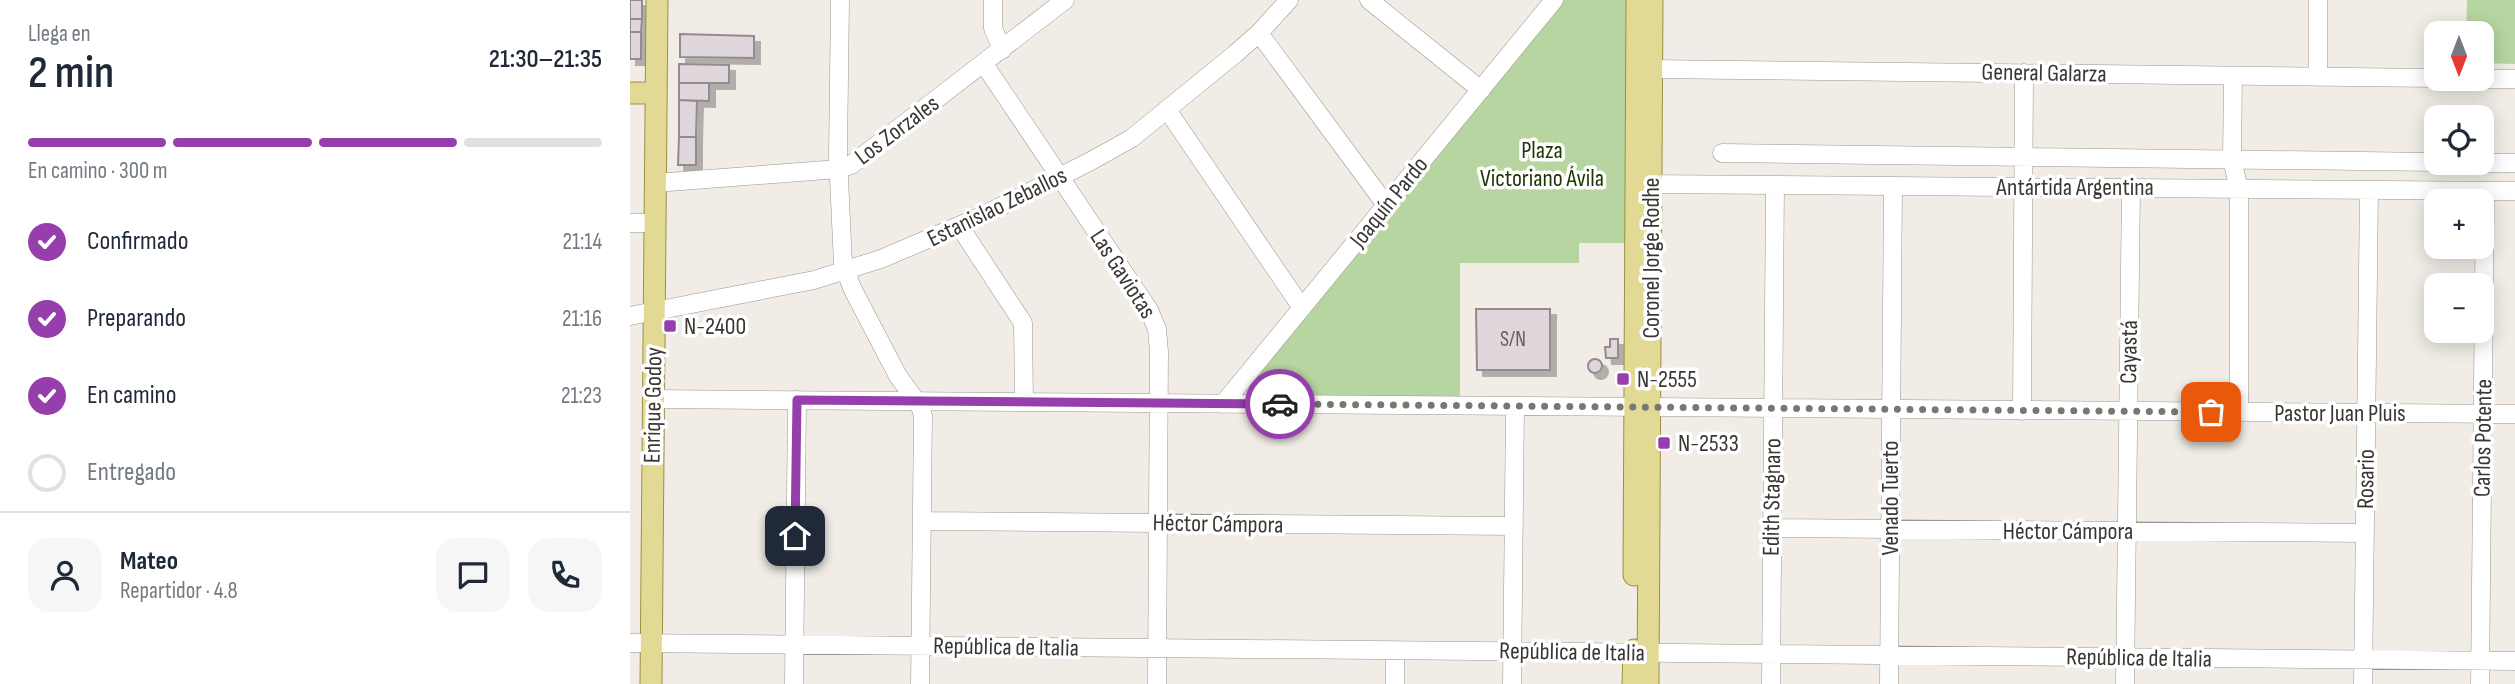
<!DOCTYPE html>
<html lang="es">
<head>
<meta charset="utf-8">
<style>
	body { margin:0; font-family:"Sofia Sans Condensed",sans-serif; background:#f6f6f7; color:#1f2937; height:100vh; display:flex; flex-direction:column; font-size:26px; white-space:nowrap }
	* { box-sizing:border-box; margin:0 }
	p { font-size:23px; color:#747a83 }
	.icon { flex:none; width:38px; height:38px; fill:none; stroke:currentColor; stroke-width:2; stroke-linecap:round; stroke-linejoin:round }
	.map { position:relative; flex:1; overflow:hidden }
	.details { display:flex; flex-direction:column; background:#fff; width:630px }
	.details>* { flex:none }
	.needle { width:46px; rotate:180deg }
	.buttons { position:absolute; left:1794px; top:21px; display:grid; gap:14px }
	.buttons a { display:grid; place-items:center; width:70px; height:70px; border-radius:14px; background:#fff; box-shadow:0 4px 18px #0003; font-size:35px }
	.pin { position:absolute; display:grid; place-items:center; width:60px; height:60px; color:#fff; margin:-30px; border-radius:14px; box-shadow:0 4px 10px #0006 }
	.courier { position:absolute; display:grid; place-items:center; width:70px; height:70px; margin:-35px; border:5px solid #963eab; border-radius:50%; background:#fff; color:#222; box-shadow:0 2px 9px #0007 }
	.head em { font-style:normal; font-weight:600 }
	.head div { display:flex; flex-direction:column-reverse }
	.head { display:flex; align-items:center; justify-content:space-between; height:119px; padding:0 28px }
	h1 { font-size:46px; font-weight:600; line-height:52px }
	.bar { display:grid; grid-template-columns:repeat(4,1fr); gap:10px 7px; align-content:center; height:84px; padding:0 28px }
	.bar i { height:9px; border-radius:5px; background:#e0e1e3 }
	.bar .current { background:#963eab }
	.bar p { grid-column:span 4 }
	.line { display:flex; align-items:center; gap:18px; padding:0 28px; border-top:2px solid #e0e1e3 }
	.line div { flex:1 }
	.round { display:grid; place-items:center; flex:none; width:74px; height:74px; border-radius:21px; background:#f6f6f7 }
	ol { padding:0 28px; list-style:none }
	li { display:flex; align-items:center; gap:21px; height:77px }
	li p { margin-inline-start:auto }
	li .icon { padding:7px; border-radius:50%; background:#963eab; color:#fff; stroke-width:4 }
	li:last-child { color:#747a83 }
	li i { width:38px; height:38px; border:4px solid #e0e1e3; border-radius:50% }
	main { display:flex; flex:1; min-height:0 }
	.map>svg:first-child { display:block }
	.green { fill:#b7d5a1 }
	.building { fill:#dfd7db; stroke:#938b8f; stroke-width:2; filter:url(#shadow) }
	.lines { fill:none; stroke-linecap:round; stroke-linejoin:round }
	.minor-casing { stroke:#99958e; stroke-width:19 }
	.major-casing { stroke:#9a9144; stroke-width:23 }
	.minor { stroke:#fff; stroke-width:18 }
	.major { stroke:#e2da94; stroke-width:21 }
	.done { stroke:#797772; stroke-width:7; stroke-dasharray:0 12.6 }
	.route { stroke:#963eab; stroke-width:9 }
	.poi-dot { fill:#963eab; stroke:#fff; stroke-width:2.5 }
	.labels { text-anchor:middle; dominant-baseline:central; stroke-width:7; stroke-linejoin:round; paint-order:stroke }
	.number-label { font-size:21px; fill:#625f5e }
	.street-label { font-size:24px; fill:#383734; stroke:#fff }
	.park-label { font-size:24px; fill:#1d3501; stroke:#fff }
	.poi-label { font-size:24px; fill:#383734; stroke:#fff; text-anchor:start }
</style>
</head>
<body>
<main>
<section class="details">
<div class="head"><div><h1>2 min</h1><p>Llega en</p></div><em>21:30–21:35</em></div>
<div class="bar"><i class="current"></i><i class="current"></i><i class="current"></i><i></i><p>En camino · 300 m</p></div>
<ol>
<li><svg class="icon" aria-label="check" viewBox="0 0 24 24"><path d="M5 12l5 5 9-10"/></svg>Confirmado<p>21:14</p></li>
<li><svg class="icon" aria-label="check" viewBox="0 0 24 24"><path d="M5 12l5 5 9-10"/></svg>Preparando<p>21:16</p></li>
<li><svg class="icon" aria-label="check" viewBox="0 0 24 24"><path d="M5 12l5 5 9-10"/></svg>En camino<p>21:23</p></li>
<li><i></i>Entregado</li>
</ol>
<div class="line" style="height:126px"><a class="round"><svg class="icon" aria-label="person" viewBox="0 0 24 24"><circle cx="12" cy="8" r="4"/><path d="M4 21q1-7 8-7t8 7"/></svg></a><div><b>Mateo</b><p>Repartidor · 4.8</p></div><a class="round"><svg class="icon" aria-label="chat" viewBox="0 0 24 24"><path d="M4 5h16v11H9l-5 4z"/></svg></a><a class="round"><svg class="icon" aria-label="phone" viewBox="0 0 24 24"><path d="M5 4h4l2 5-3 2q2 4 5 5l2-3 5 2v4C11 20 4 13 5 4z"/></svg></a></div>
</section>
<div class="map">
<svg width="1885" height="684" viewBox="0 0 1885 684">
	<defs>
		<filter id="shadow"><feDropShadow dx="6" dy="6" stdDeviation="0" flood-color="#0004"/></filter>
	</defs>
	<rect width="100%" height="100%" fill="#f1ede6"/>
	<path class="green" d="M 934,0 L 1000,0 L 998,243 L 949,243 L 949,263 L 830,263 L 830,398 L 627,395 L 622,392 L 620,386 L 623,380 Z
		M 1837,0 L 1885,0 L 1885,64 L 1852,63 L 1852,33 L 1836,33 Z"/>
	<path class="building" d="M 0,0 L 12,0 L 12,19 L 0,19 Z
		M 0,19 L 12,19 L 11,32 L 0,32 Z
		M 0,32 L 11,32 L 11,59 L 0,59 Z
		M 50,34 L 124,36 L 124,58 L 50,57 Z
		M 49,64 L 99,65 L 99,83 L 49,83 Z
		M 49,83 L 79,83 L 79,101 L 49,100 Z
		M 49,100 L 67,101 L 66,137 L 49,137 Z
		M 49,137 L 66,137 L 66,165 L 48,165 Z
		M 846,309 L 920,309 L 920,370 L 847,370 Z
		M 980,339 L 988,339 L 988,358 L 976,358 L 975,347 L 980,347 Z
		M958 366a7 7 0 1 1 14 0a7 7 0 1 1-14 0Z"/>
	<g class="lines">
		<defs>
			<path id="minor" d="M 210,0 L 208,157 L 213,263 L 222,288 L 268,376 L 290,406 L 293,416 L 290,684
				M 363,0 L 363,28 L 372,50
				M 739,0 L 851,90
				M 629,33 L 756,205
				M 354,64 L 519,310 L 527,329 L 529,352 L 527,684
				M 1022,69 L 1806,78
				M 1603,76 L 1602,160 L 1609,189 L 1609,412
				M 1688,77 L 1688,0
				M 1852,79 L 1885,79
				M 538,111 L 672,308
				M 1092,153 L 1806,162
				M 1834,163 L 1885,163
				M 25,183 L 209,169 L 221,165 L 435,0
				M 1010,184 L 1885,191
				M 0,223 L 25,223
				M 330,227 L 393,323 L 394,402
				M 0,316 L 184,280 L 251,259 L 354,215 L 461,161 L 502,138 L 605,54 L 629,33 L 659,0
				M 23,399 L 1885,414
				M 593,404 L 924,0
				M 1392,411 L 1394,73
				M 292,521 L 884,526
				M 1141,528 L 1735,533
				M 0,643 L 1885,661
				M 164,684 L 167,400
				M 765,684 L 765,651
				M 882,684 L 885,407
				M 1141,684 L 1145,185
				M 1259,684 L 1263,186
				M 1495,684 L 1501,188
				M 1733,684 L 1739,190
				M 1850,684 L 1855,191"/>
			<path id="major" d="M 0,93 L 26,93
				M 1004,575 L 1007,0
				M 21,684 L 27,0
				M 1003,684 L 1004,650
				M 1018,684 L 1022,0"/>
		</defs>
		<use href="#minor" class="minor-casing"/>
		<use href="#major" class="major-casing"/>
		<use href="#minor" class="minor"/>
		<use href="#major" class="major"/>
	</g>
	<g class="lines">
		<path class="done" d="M 650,404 L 1581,412"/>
		<path class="route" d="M 165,536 L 167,400 L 650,404"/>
	</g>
	<g class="poi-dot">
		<rect x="33" y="319" width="14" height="14" rx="3.5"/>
		<rect x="986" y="372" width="14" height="14" rx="3.5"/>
		<rect x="1027" y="436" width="14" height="14" rx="3.5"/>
	</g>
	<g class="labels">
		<g class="number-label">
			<text x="883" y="339">S/N</text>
		</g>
		<g class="street-label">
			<text transform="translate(1414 73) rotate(1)">General Galarza</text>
			<text transform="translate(267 130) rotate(-37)">Los Zorzales</text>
			<text x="1445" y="187">Antártida Argentina</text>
			<text transform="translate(759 202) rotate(-51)">Joaquín Pardo</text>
			<text transform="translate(367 207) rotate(-26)">Estanislao Zeballos</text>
			<text transform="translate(1021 258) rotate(-90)">Coronel Jorge Rodhe</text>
			<text transform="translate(493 274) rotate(57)">Las Gaviotas</text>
			<text transform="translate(1499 352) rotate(-89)">Cayastá</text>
			<text transform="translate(23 405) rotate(-89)">Enrique Godoy</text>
			<text x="1710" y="413">Pastor Juan Pluis</text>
			<text transform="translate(1853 438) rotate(-89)">Carlos Potente</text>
			<text transform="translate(1736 479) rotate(-89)">Rosario</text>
			<text transform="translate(1142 497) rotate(-89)">Edith Stagnaro</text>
			<text transform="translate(1260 498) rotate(-90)">Venado Tuerto</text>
			<text transform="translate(588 524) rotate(1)">Héctor Cámpora</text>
			<text x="1438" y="531">Héctor Cámpora</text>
			<text transform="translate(376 647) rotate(1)">República de Italia</text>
			<text transform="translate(942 652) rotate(1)">República de Italia</text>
			<text transform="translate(1509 658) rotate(1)">República de Italia</text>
		</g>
		<g class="park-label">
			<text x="912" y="150">Plaza<tspan x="912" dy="28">Victoriano Ávila</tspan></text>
		</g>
		<g class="poi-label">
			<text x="54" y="326">N-2400</text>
			<text x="1007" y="379">N-2555</text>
			<text x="1048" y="443">N-2533</text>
		</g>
	</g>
</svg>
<div class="buttons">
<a><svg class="needle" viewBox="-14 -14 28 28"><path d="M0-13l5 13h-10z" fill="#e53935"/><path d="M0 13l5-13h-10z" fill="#747a83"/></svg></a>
<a><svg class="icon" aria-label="locate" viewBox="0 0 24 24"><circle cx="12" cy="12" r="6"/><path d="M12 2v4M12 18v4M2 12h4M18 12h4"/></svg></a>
<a>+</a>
<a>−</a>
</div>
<div class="pin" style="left:1581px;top:412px;background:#ea580c"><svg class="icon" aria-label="bag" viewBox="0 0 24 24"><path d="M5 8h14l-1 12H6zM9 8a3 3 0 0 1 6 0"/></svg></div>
<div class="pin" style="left:165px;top:536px;background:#1f2937"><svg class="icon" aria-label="home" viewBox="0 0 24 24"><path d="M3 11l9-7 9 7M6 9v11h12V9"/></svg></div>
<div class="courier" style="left:650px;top:404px"><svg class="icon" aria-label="car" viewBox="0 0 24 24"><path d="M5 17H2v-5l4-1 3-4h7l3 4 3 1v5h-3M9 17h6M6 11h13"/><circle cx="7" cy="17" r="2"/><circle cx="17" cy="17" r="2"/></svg></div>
</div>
</main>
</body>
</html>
